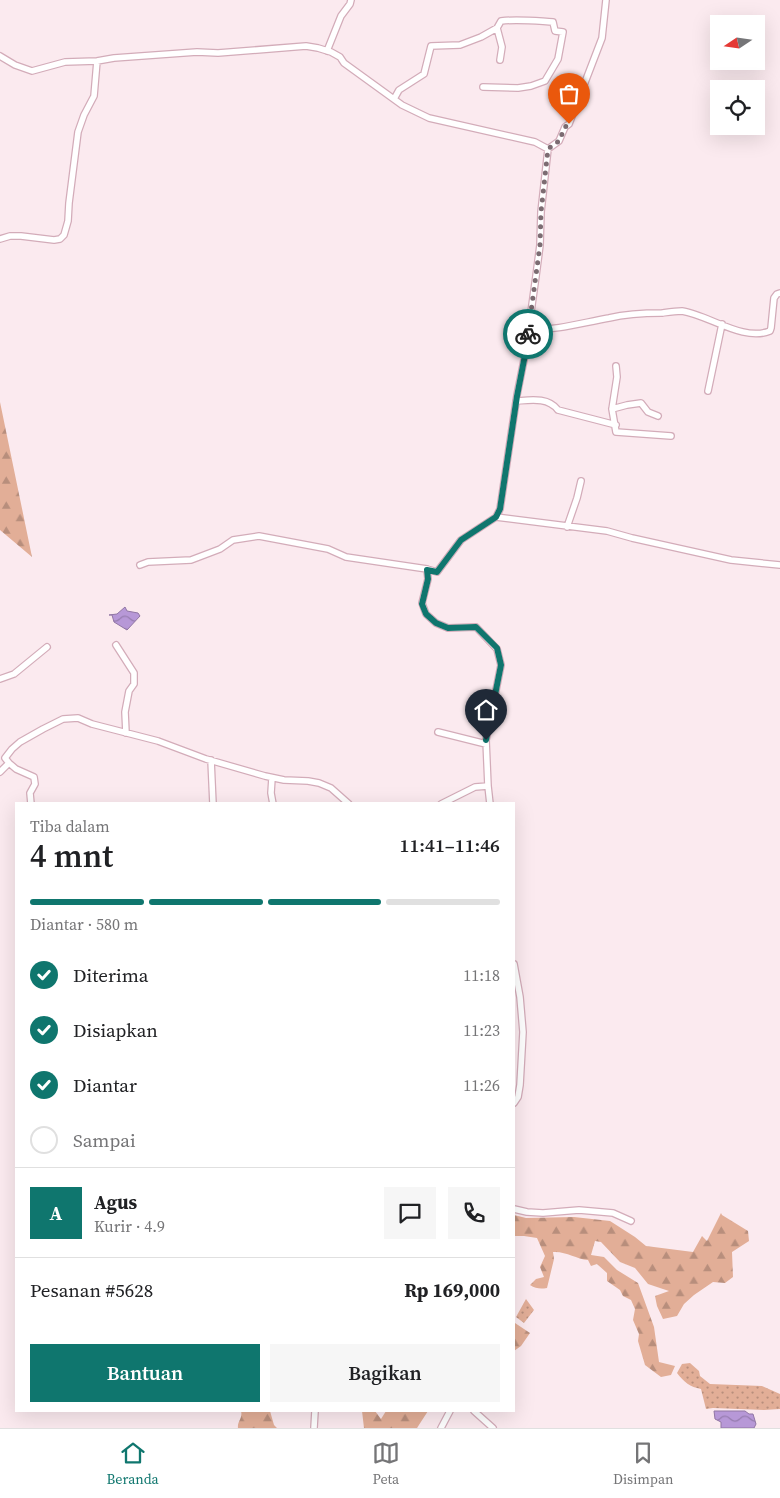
<!DOCTYPE html>
<html lang="id">
<head>
<meta charset="utf-8">
<style>
	body { margin:0; font-family:"Source Serif 4",serif; background:#f6f6f6; color:#202124; height:100vh; display:flex; flex-direction:column; font-size:19px; white-space:nowrap }
	* { box-sizing:border-box; margin:0 }
	p { font-size:16px; color:#757577 }
	.icon { flex:none; width:28px; height:28px; fill:none; stroke:currentColor; stroke-width:2; stroke-linecap:round; stroke-linejoin:round }
	.map { position:relative; flex:1; overflow:hidden }
	.drawer { position:absolute; left:15px; top:802px; width:500px; height:610px; display:flex; flex-direction:column; background:#fff; border-radius:0px; box-shadow:0 5px 20px #0002 }
	.drawer>* { flex:none }
	.needle { width:32px; rotate:257deg }
	.tools { position:absolute; left:710px; top:15px; display:grid; gap:10px }
	.tools a { display:grid; place-items:center; width:55px; height:55px; border-radius:0px; background:#fff; box-shadow:0 5px 20px #0002; font-size:25px }
	.pin { position:absolute; display:grid; place-items:center; width:42px; height:42px; color:#fff; margin:-51px -21px; border-radius:50% 50% 50% 0; rotate:-45deg; box-shadow:0 0 5px #0007 }
	.pin .icon { rotate:45deg }
	.courier { position:absolute; display:grid; place-items:center; width:50px; height:50px; margin:-25px; border:4px solid #0f766e; border-radius:50%; background:#fff; color:#222; box-shadow:0 1px 6px #0007 }
	.overview em { font-style:normal; font-weight:600 }
	.overview div { display:flex; flex-direction:column-reverse }
	.overview { display:flex; align-items:center; justify-content:space-between; height:85px; padding:0 15px }
	h1 { font-size:32px; font-weight:600; line-height:38px }
	.bar { display:grid; grid-template-columns:repeat(4,1fr); gap:8px 5px; align-content:center; height:60px; padding:0 15px }
	.bar i { height:6px; border-radius:4px; background:#e0e0e0 }
	.bar .selected { background:#0f766e }
	.bar p { grid-column:span 4 }
	.line { display:flex; align-items:center; gap:12px; padding:0 15px; border-top:1px solid #e0e0e0 }
	.line div { flex:1 }
	.round { display:grid; place-items:center; flex:none; width:52px; height:52px; border-radius:0px; background:#f6f6f6 }
	ol { padding:0 15px; list-style:none }
	li { display:flex; align-items:center; gap:15px; height:55px }
	li p { margin-inline-start:auto }
	li .icon { padding:5px; border-radius:50%; background:#0f766e; color:#fff; stroke-width:4 }
	li:last-child { color:#757577 }
	li i { width:28px; height:28px; border:2px solid #e0e0e0; border-radius:50% }
	.primary-button { display:flex; gap:10px; margin-top:auto; padding:10px 15px }
	.primary-button a { flex:1; height:58px; border-radius:0px; background:#0f766e; color:#fff; font-size:20px; font-weight:600; line-height:58px; text-align:center }
	.primary-button a+a { background:#f6f6f6; color:#202124 }
	.tabs { display:flex; justify-content:space-around; align-items:center; height:70px; border-top:1px solid #e0e0e0; background:#fff; font-size:14px; color:#757577 }
	.tabs a { display:grid; justify-items:center; gap:2px }
	.tabs .selected { color:#0f766e }
	.map>svg:first-child { display:block }
	.grass { fill:url(#grass-dots) }
	.forest { fill:url(#forest-firs) }
	.water { fill:url(#water-waves); stroke:#9176a4 }
	.lines { fill:none; stroke-linecap:round; stroke-linejoin:round }
	.street-casing { stroke:#d3acb9; stroke-width:8 }
	.street { stroke:#fff; stroke-width:5.5 }
	.done { stroke:#7c6c72; stroke-width:5; stroke-dasharray:0 9 }
	.route { stroke:#0f766e; stroke-width:6 }
</style>
</head>
<body>
<div class="map">
<svg width="780" height="1428" viewBox="0 0 780 1428">
	<defs>
		<pattern id="grass-dots" width="8" height="8" patternUnits="userSpaceOnUse" patternTransform="scale(1.25)"><rect width="8" height="8" fill="#e2ae97"/><path d="M2 2h.1M6 6h.1" fill="none" stroke="#b88e7c" stroke-width="1.8" stroke-linecap="round"/></pattern>
		<pattern id="forest-firs" width="22" height="20" patternUnits="userSpaceOnUse" patternTransform="scale(1.25)"><rect width="22" height="20" fill="#e2ae97"/><path d="M5 1l3.5 6h-7zM16 11l3.5 6h-7z" fill="#b88e7c"/></pattern>
		<pattern id="water-waves" width="16" height="10" patternUnits="userSpaceOnUse" patternTransform="scale(1.25)"><rect width="16" height="10" fill="#b798d7"/><path d="M0 5q4-4 8 0t8 0" fill="none" stroke="#967caf"/></pattern>
	</defs>
	<rect width="100%" height="100%" fill="#fbeaef"/>
	<path class="grass" d="M 526,1299 L 534,1310 L 524,1323 L 516,1317 Z
		M 690,1363 L 699,1371 L 700,1376 L 710,1384 L 762,1386 L 780,1394 L 780,1409 L 764,1410 L 713,1408 L 706,1409 L 701,1389 C 690,1387 684,1382 677,1373 L 682,1364 Z"/>
	<path class="forest" d="M 0,402 L 32,557 L 0,530 Z
		M 721,1213 L 722,1215 L 748,1231 L 749,1241 L 732,1252 L 733,1277 L 725,1283 L 713,1282 L 694,1295 L 684,1304 L 677,1316 L 663,1319 L 657,1306 L 655,1296 L 669,1291 L 648,1284 L 635,1268 L 620,1262 L 601,1242 L 595,1241 L 591,1255 L 604,1257 L 617,1270 L 638,1283 L 654,1327 L 659,1362 L 675,1366 L 671,1375 L 661,1377 L 645,1365 L 638,1341 L 639,1334 L 633,1320 L 635,1309 L 631,1300 L 623,1296 L 620,1290 L 607,1281 L 607,1273 L 597,1264 L 591,1266 L 588,1260 C 576,1259 566,1251 553,1252 L 554,1259 L 547,1288 C 541,1289 536,1289 530,1285 L 536,1279 L 544,1277 L 540,1267 L 545,1256 L 537,1238 L 524,1236 L 514,1236 L 514,1215 L 526,1218 L 574,1217 L 610,1221 L 635,1237 L 646,1246 L 693,1252 L 702,1236 L 707,1241 Z
		M 515,1323 L 530,1333 L 521,1346 L 514,1351 L 514,1324 Z
		M 241,1411 L 270,1411 L 274,1425 L 277,1428 L 238,1428 C 237,1422 243,1418 241,1411 Z
		M 362,1411 L 375,1411 L 381,1419 L 386,1411 L 428,1411 L 417,1428 L 364,1428 Z"/>
	<path class="water" d="M 125,607 L 127,611 L 138,613 L 140,616 L 127,630 L 114,622 L 112,615 L 109,615 L 117,614 Z
		M 714,1411 L 745,1411 L 749,1414 L 753,1414 L 756,1424 L 754,1428 L 721,1428 L 721,1422 L 715,1419 Z"/>
	<g class="lines">
		<defs>
			<path id="street" d="M 327,51 L 341,16 L 350,4 L 351,0
				M 0,56 L 15,65 L 32,71 L 65,62 L 97,61 L 114,58 L 197,52 L 218,53 L 306,46 L 318,48 L 331,52 L 340,57 L 344,63 L 402,105 L 429,118 L 535,142 L 548,149
				M 483,87 L 518,88 L 531,86 L 545,81 L 558,59 L 563,32 L 555,31 L 553,22 C 536,21 518,19 501,21 L 497,28
				M 394,99 L 399,90 L 424,74 L 431,46 L 460,45 L 481,37 L 497,28 L 502,47 L 500,60
				M 0,239 L 10,236 L 21,236 L 54,240 L 60,239 L 64,235 L 68,221 L 69,203 L 78,132 L 84,115 L 94,96 L 97,61
				M 529,330 C 558,330 581,323 609,318 C 626,314 644,313 662,313 C 669,312 675,311 682,311 C 709,315 743,342 770,331 L 771,328 L 774,298 L 777,294 L 780,293
				M 616,366 L 617,377 L 612,409 L 616,432 L 671,436
				M 708,391 L 722,324
				M 516,401 C 531,400 548,397 558,410 L 616,425
				M 612,409 L 627,405 L 641,403 L 648,412 L 658,416
				M 496,517 L 607,531 L 632,538 L 731,560 L 780,565
				M 567,527 L 577,498 L 581,481
				M 140,565 L 148,562 L 191,560 L 220,549 L 233,540 L 259,536 L 328,549 L 346,557 L 427,569 L 437,572 L 461,540 L 496,517 L 500,509 L 517,395 L 525,355 L 536,276 L 540,245 L 541,212 L 548,149 L 559,141 L 565,127 L 569,124 L 602,38 L 606,0
				M 427,569 L 428,579 L 422,603 L 426,614 L 436,623 L 448,628 L 476,627 L 497,649 L 501,665 L 486,740 L 488,786 L 490,804
				M 116,645 L 134,673 L 134,684 L 129,691 L 125,712 L 126,733
				M 0,679 L 14,674 L 47,647
				M 438,732 L 486,744
				M 211,760 L 213,804
				M 9,763 L 16,769 L 34,777 L 35,784 L 30,793 L 31,804
				M 0,772 L 9,763 L 5,758 L 12,749 L 20,742 L 43,729 L 63,719 L 78,718 L 92,724 L 158,741 L 206,759 L 265,776 L 284,780 L 308,781 L 319,783 L 331,788 L 349,804
				M 272,778 L 271,793 L 273,804
				M 441,804 L 475,787 L 488,786
				M 514,964 L 520,997 L 523,1032 L 520,1085 L 518,1097 L 514,1103
				M 514,1209 L 527,1212 L 543,1213 L 579,1210 L 613,1213 L 631,1221
				M 474,1411 L 493,1428
				M 314,1428 L 315,1411
				M 441,1428 L 450,1411"/>
		</defs>
		<use href="#street" class="street-casing"/>
		<use href="#street" class="street"/>
	</g>
	<g class="lines">
		<path class="done" d="M 528,334 L 540,245 L 541,212 L 548,149 L 559,141 L 565,127 L 569,124"/>
		<path class="route" d="M 486,740 L 501,665 L 497,648 L 476,627 L 448,628 L 436,623 L 426,614 L 422,604 L 428,579 L 427,570 L 437,572 L 461,540 L 496,517 L 500,509 L 517,396 L 525,355 L 528,334"/>
	</g>
</svg>
<div class="tools">
<a><svg class="needle" viewBox="-14 -14 28 28"><path d="M0-13l5 13h-10z" fill="#e53935"/><path d="M0 13l5-13h-10z" fill="#757577"/></svg></a>
<a><svg class="icon" aria-label="locate" viewBox="0 0 24 24"><circle cx="12" cy="12" r="6"/><path d="M12 2v4M12 18v4M2 12h4M18 12h4"/></svg></a>
</div>
<div class="pin" style="left:569px;top:124px;background:#ea580c"><svg class="icon" aria-label="bag" viewBox="0 0 24 24"><path d="M5 8h14l-1 12H6zM9 8a3 3 0 0 1 6 0"/></svg></div>
<div class="pin" style="left:486px;top:740px;background:#1f2937"><svg class="icon" aria-label="home" viewBox="0 0 24 24"><path d="M3 11l9-7 9 7M6 9v11h12V9"/></svg></div>
<div class="courier" style="left:528px;top:334px"><svg class="icon" aria-label="bike" viewBox="0 0 24 24"><circle cx="6" cy="16" r="4"/><circle cx="18" cy="16" r="4"/><path d="M6 16l4-8h5l3 8M10 8l3 8H6M13 5h3"/></svg></div>
<section class="drawer">
<div class="overview"><div><h1>4 mnt</h1><p>Tiba dalam</p></div><em>11:41–11:46</em></div>
<div class="bar"><i class="selected"></i><i class="selected"></i><i class="selected"></i><i></i><p>Diantar · 580 m</p></div>
<ol>
<li><svg class="icon" aria-label="check" viewBox="0 0 24 24"><path d="M5 12l5 5 9-10"/></svg>Diterima<p>11:18</p></li>
<li><svg class="icon" aria-label="check" viewBox="0 0 24 24"><path d="M5 12l5 5 9-10"/></svg>Disiapkan<p>11:23</p></li>
<li><svg class="icon" aria-label="check" viewBox="0 0 24 24"><path d="M5 12l5 5 9-10"/></svg>Diantar<p>11:26</p></li>
<li><i></i>Sampai</li>
</ol>
<div class="line" style="height:90px"><b class="round" style="background:#0f766e;color:#fff">A</b><div><b>Agus</b><p>Kurir · 4.9</p></div><a class="round"><svg class="icon" aria-label="chat" viewBox="0 0 24 24"><path d="M4 5h16v11H9l-5 4z"/></svg></a><a class="round"><svg class="icon" aria-label="phone" viewBox="0 0 24 24"><path d="M5 4h4l2 5-3 2q2 4 5 5l2-3 5 2v4C11 20 4 13 5 4z"/></svg></a></div>
<div class="line" style="height:65px"><div>Pesanan #5628</div><b>Rp 169,000</b></div>
<div class="primary-button"><a>Bantuan</a><a>Bagikan</a></div>
</section>
</div>
<nav class="tabs">
<a class="selected"><svg class="icon" aria-label="home" viewBox="0 0 24 24"><path d="M3 11l9-7 9 7M6 9v11h12V9"/></svg>Beranda</a>
<a><svg class="icon" aria-label="map" viewBox="0 0 24 24"><path d="M3 6l6-2 6 2 6-2v14l-6 2-6-2-6 2zM9 4v14M15 6v14"/></svg>Peta</a>
<a><svg class="icon" aria-label="saved" viewBox="0 0 24 24"><path d="M7 4h10v16l-5-4-5 4z"/></svg>Disimpan</a>
</nav>
</body>
</html>
